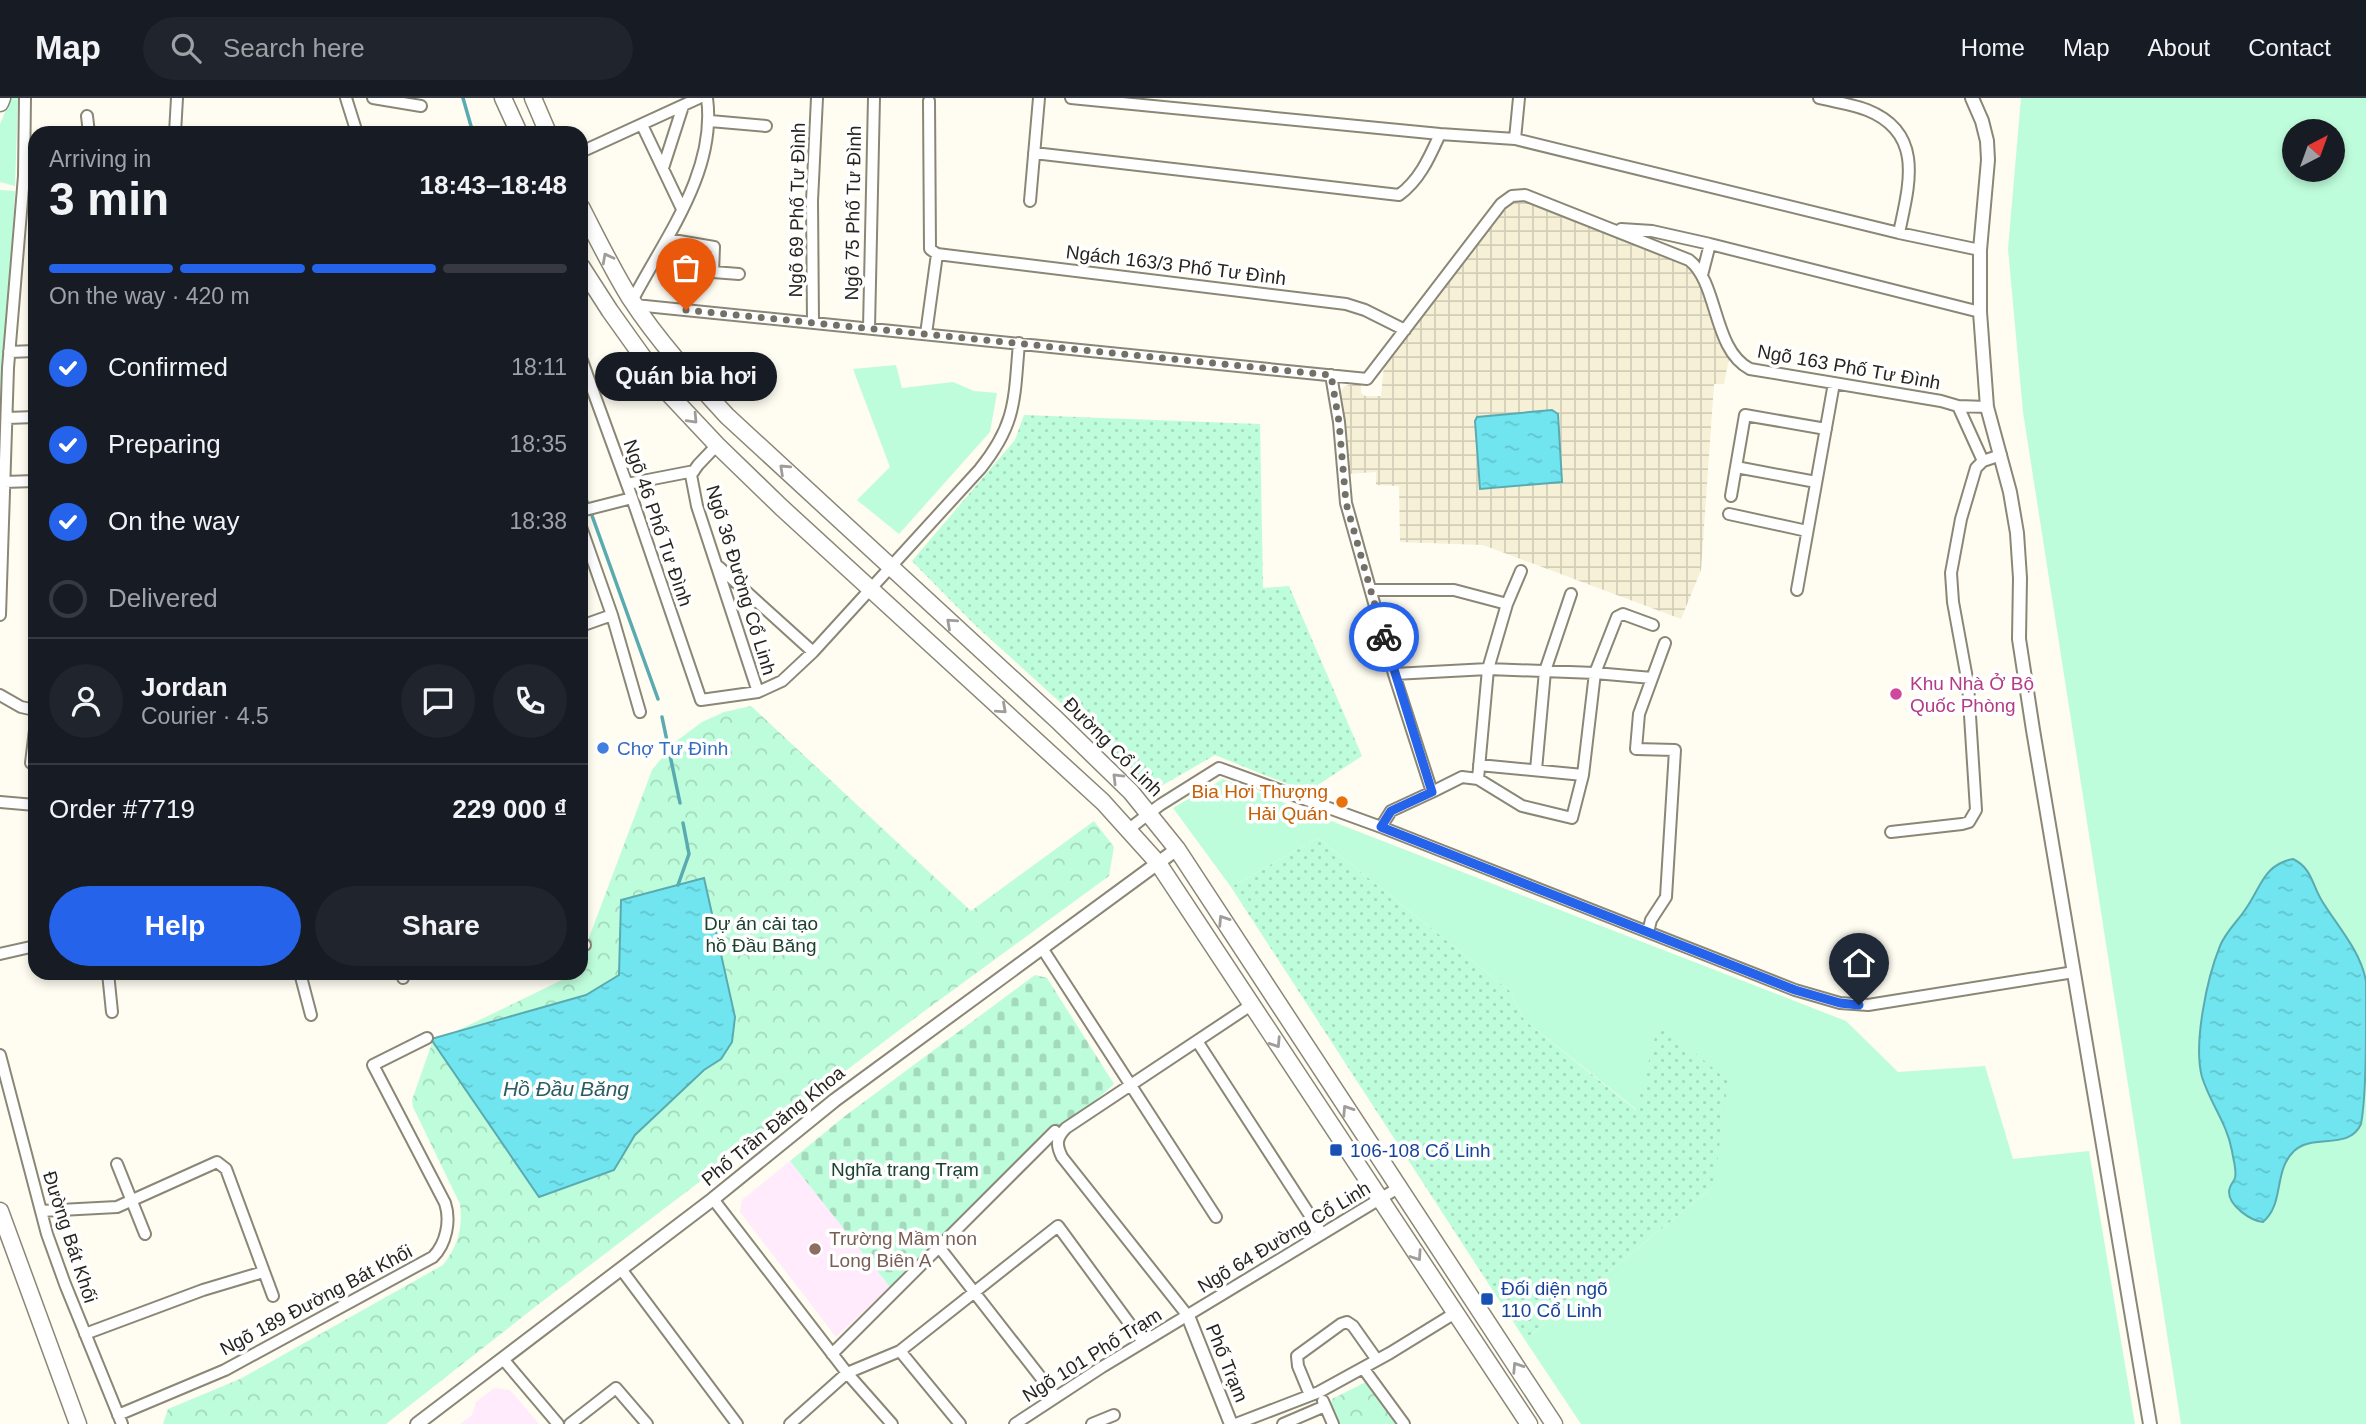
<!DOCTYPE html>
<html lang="en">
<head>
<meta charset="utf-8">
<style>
	body { margin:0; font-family:Helvetica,sans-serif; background:#20242c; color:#f1f3f6; height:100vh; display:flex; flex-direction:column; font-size:26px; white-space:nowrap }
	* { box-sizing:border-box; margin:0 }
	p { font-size:23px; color:#9ea1a6 }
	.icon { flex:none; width:38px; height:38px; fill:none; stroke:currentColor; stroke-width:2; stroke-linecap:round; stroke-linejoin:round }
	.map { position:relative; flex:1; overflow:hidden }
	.drawer { position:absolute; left:28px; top:28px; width:560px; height:854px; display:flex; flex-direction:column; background:#171b24; border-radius:21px; box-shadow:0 4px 10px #0003 }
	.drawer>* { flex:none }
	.needle { width:46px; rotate:41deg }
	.controls { position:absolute; left:2282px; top:21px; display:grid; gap:14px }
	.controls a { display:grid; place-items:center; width:63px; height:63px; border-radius:50%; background:#171b24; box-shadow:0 4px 10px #0003; font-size:35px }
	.pin { position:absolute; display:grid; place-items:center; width:60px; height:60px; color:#fff; margin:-72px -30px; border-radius:50% 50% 50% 0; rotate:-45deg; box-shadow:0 0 7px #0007 }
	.pin .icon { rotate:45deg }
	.courier { position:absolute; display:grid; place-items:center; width:70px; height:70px; margin:-35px; border:5px solid #2563eb; border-radius:50%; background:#fff; color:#222; box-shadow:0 2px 9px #0007 }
	.bubble { position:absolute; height:49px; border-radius:24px; background:#171b24; box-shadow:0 4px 10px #0003; font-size:23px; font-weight:800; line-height:49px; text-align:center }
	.summary em { font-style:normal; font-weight:800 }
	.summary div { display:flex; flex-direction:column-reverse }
	.summary { display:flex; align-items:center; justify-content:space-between; height:119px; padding:0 21px }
	h1 { font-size:46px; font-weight:800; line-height:52px }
	.bar { display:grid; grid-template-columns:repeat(4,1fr); gap:10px 7px; align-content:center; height:84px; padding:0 21px }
	.bar i { height:9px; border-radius:5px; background:#363941 }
	.bar .current { background:#2563eb }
	.bar p { grid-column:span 4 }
	.line { display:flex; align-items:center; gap:18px; padding:0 21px; border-top:2px solid #363941 }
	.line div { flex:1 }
	.round { display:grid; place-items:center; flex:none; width:74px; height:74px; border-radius:37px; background:#20242c }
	ol { padding:0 21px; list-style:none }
	li { display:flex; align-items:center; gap:21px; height:77px }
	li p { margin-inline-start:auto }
	li .icon { padding:7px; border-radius:50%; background:#2563eb; color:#fff; stroke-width:4 }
	li:last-child { color:#9ea1a6 }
	li i { width:38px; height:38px; border:4px solid #363941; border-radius:50% }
	.button { display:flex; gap:14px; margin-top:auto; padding:14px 21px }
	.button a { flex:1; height:80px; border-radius:42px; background:#2563eb; color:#fff; font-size:28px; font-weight:800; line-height:80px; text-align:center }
	.button a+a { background:#20242c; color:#f1f3f6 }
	header { display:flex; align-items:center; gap:42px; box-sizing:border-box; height:98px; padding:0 35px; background:#171b24; border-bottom:2px solid #363941 }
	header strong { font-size:33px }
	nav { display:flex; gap:38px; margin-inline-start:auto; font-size:24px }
	.search { width:490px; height:63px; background:#20242c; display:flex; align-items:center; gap:18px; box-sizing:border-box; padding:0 24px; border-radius:38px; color:#9ea1a6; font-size:26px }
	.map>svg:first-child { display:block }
	.industrial { fill:url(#industrial-grid) }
	.education { fill:#ffebfb }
	.grass { fill:#befddb; fill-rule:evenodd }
	.forest { fill:url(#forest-crowns) }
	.cemetery { fill:url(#cemetery-stones) }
	.garden { fill:url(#garden-dots) }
	.water { fill:url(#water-ripples); stroke:#5aabb1; stroke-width:2 }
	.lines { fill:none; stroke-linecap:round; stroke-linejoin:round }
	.stream { stroke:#5aabb1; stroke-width:3.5 }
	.minor-casing { stroke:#8b8776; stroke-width:14 }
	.tertiary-casing { stroke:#8b8776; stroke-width:16 }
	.primary-casing { stroke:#8b8776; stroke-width:19 }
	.minor { stroke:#fff; stroke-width:10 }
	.tertiary { stroke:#fff; stroke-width:12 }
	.primary { stroke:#fff; stroke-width:16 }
	.oneway { stroke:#9e9d9a }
	.done { stroke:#737068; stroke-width:7; stroke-dasharray:0 12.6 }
	.route { stroke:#2563eb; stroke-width:9 }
	.hotel-dot { fill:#d1479c; stroke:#fff; stroke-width:2.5 }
	.shop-dot { fill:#3f7fe0; stroke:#fff; stroke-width:2.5 }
	.food-dot { fill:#e8710a; stroke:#fff; stroke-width:2.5 }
	.transit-dot { fill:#1a4fb4; stroke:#fff; stroke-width:2.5 }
	.education-dot { fill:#8d6e63; stroke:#fff; stroke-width:2.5 }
	.labels { text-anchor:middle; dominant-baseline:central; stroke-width:7; stroke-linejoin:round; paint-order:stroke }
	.street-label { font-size:19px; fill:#27251f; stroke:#fff }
	.hotel-label { font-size:19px; fill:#b23c85; stroke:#fff; text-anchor:start }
	.shop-label { font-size:19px; fill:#366cbe; stroke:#fff; text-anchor:start }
	.food-label { font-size:19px; fill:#c56008; stroke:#fff; text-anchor:end }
	.park-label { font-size:19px; fill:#1b412f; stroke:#fff }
	.transit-label { font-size:19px; fill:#164399; stroke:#fff; text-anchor:start }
	.education-label { font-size:19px; fill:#785e54; stroke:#fff; text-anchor:start }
	.water-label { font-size:21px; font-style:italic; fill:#2a5d62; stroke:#fff }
</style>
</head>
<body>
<header>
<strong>Map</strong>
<div class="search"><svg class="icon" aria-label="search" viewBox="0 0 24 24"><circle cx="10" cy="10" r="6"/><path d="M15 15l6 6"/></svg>Search here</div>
<nav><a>Home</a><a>Map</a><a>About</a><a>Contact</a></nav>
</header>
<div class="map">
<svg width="2366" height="1326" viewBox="0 0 2366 1326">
	<defs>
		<pattern id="industrial-grid" width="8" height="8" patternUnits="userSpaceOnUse" patternTransform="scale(1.75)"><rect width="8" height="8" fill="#f6f0d6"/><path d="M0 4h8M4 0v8" fill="none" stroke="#d3ceb7"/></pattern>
		<pattern id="forest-crowns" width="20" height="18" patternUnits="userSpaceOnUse" patternTransform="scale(1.75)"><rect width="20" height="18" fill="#befddb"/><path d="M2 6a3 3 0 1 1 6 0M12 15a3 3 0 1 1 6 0" fill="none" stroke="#a3d9bc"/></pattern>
		<pattern id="cemetery-stones" width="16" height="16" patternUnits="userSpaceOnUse" patternTransform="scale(1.75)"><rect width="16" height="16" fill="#befddb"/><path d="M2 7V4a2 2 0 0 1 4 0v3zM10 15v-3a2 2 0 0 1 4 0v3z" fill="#a3d9bc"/></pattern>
		<pattern id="garden-dots" width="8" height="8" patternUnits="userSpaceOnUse" patternTransform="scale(1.75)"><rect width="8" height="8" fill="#befddb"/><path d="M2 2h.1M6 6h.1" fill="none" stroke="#a3d9bc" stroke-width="1.8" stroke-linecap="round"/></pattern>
		<pattern id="water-ripples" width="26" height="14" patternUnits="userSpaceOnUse" patternTransform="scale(1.75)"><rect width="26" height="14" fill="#70e5ef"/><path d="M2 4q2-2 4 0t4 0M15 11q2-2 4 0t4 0" fill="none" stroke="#61c4cc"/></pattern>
	</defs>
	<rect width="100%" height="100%" fill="#fffcf1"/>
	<path class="industrial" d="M 1521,103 L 1529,103 L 1685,165 L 1697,173 L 1730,255 L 1724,286 L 1714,286 L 1701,472 L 1681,521 L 1483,447 L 1400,444 L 1399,388 L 1376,387 L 1376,374 L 1346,376 L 1340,294 L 1345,288 L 1361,285 L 1361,295 L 1365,298 L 1381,298 L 1384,267 L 1390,258 L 1504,113 L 1514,105 Z"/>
	<path class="education" d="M 790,1063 L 890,1189 L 836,1239 L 740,1114 L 742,1102 Z
		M 494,1290 L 510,1292 L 539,1326 L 460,1326 L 472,1317 L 476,1304 Z"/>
	<path class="grass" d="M 11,0 L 18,0 L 15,88 L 0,84 L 0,26 Z
		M 2021,0 L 2366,0 L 2366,1326 L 2181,1326 L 2023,314 L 2008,151 ZM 2294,33 L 2333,33 L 2333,72 L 2294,72 Z
		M 0,92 L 15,93 L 0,372 Z
		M 896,267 L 902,290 L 953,284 L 974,293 L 997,295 L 990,334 L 899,436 L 857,402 L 890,369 L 853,271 Z
		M 1223,681 L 1846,923 L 1898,974 L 1985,968 L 2013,1061 L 2089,1053 L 2135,1326 L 1581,1326 L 1525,1242 L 1714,1088 L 1637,1012 L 1524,922 L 1511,894 L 1318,740 L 1231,789 L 1173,710 Z"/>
	<path class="forest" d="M 751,608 L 971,813 L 1094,723 L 1114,749 L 1109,778 L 919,917 L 535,1209 L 386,1326 L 163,1326 L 168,1311 L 240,1281 L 443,1167 C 458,1149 463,1129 460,1106 L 413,1009 L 412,1002 L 432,945 L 566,880 L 571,875 L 581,875 L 581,861 L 652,672 L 674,645 L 702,624 L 724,614 Z
		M 1368,1283 L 1399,1326 L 1338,1326 L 1331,1310 L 1332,1301 Z"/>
	<path class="cemetery" d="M 1035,877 L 1047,880 L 1114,986 L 890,1189 L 790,1063 L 845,1018 Z"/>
	<path class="garden" d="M 1024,317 L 1260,326 L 1263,490 L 1289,488 L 1362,658 L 1307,694 L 1215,657 L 1149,695 L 1127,665 L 974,526 L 912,463 L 1015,342 Z
		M 1318,740 L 1511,894 L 1524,922 L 1636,1012 L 1659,924 L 1728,983 L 1714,1088 L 1525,1242 L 1231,789 Z"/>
	<path class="water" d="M 1552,312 L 1558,316 L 1562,384 L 1480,391 L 1475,323 L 1477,319 Z
		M 2293,761 C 2312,770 2312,787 2322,803 C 2338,829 2360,852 2366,883 C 2366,896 2366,912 2366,926 C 2366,954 2366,1000 2361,1026 C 2349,1053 2313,1035 2294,1053 C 2273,1073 2285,1105 2263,1124 C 2251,1123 2229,1108 2229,1094 C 2229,1088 2233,1085 2235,1080 C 2237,1072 2233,1061 2232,1053 C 2227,1025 2210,1005 2202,979 C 2193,946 2207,880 2220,848 C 2226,833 2239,822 2247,809 C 2261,788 2265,766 2293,761 Z
		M 704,780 L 735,919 L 732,944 L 721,961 L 704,972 L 635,1037 L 614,1072 L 539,1099 L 431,941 L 586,897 L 619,877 L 621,802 Z"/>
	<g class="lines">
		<path class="stream" d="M 463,0 L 473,35
			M 581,387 L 658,601
			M 662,619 L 680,705
			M 678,787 L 689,756 L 683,725"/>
		<defs>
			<path id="minor" d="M 346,0 L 357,35
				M 373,0 L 421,8
				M 1071,0 L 1440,36 L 1515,41 L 1899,135 L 1980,152
				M 1819,0 C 1835,4 1852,6 1867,12 C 1925,35 1909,87 1899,135
				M 929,3 L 930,151 L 937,156
				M 87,18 L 89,35
				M 710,23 L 766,28
				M 642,27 L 682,111
				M 175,35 L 177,0
				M 1515,41 L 1519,0
				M 581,54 L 699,0
				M 1034,55 L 1399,97 C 1420,82 1430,58 1440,36
				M 663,70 L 683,8
				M 1030,103 L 1039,0
				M 1621,131 L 1652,133 L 1710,146 L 1980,214
				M 667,141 L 714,149 L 713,174 L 739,176
				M 937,156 L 1346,206 L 1365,212 L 1405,232
				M 1702,177 L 1710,146
				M 632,203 C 664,141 717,74 707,0
				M 635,207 L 1367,281 L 1501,106 L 1512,98 L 1525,97 L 1689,162 C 1719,185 1712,251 1750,271 L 1941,303 L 1958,308 L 1987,309
				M 813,225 L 812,103 L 817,0
				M 869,230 L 874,0
				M 926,236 L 937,156
				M 9,254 L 35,253
				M 581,260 L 632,400 L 701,602 L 758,594 L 782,583 L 813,554 L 980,371 C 1017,325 1014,301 1019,245
				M 1331,277 L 1339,324 L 1346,405 L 1394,576 L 1432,694 L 1391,713 L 1381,729
				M 1958,308 L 1983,363
				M 7,320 L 35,319
				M 717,347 L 698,367 L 691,377 L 697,408 L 758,594
				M 1736,369 L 1816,384
				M 4,384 L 35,383
				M 627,386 L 694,373
				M 1731,398 L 1745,317 L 1826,331
				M 581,413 L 632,400
				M 1729,416 L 1807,433
				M 581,429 L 612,517 L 640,614
				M 719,469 L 813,554
				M 1371,492 L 1454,492 L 1507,506 L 1488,571 L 1478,681
				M 1797,492 L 1834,285
				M 1507,506 L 1521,473
				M 0,517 L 8,270 L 24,78 L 25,0
				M 581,528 L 612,517
				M 1394,576 L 1488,571 L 1595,575 L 1652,580
				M 0,597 L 21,609 L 35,612
				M 31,665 L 35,632
				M 1479,667 L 1583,677
				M 1536,672 L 1545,573 L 1571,496
				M 1432,694 L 1462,679 L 1478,681 L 1522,708 L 1572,720 L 1583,677 L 1595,575 L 1617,519 L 1623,516 L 1653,527
				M 0,704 L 35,707
				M 1129,731 L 1160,707 L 1219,670 L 1381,729 L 1795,892 L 1840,905 L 1868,907 L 2074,874
				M 1891,734 L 1962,726 L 1969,724 L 1976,712 L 1968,586 L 1953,504 L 1951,475 L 1961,421 L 1976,370 L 1983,363 L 2001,357
				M 1648,834 L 1651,822 L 1666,799 L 1675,652 L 1636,651 L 1639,616 L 1665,545
				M 581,847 L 585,847
				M 1042,850 L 1216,1119
				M 0,856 L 35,848
				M 108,875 L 112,914
				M 300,875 L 311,917
				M 402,875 L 403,880
				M 1197,943 L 1322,1136
				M 0,957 L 47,1136 L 65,1186 L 122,1326
				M 117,1066 L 145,1136
				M 713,1101 L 847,1275 L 892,1326
				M 41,1113 L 117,1109 L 217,1064 L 226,1071 L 273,1198
				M 939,1149 L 1056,1299
				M 621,1171 L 737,1326
				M 1188,1218 L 1062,1059 C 1056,1047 1056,1040 1066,1030 L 1251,907
				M 85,1236 L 203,1192 L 263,1174
				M 900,1253 L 960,1326
				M 832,1256 L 1055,1033
				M 503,1261 L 558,1326
				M 1363,1270 L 1404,1326
				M 1310,1297 L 1298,1268 L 1297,1258 L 1341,1226 L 1347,1224 L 1353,1228 L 1377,1262
				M 1323,1303 L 1333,1326
				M 118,1317 L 225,1272 L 433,1159 C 446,1146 451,1123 445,1105 L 373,967 L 427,940
				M 570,1326 L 616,1290 L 647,1326
				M 790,1326 L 847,1275 L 900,1253 L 1058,1128 L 1143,1244
				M 1015,1326 L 1102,1269 L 1398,1090
				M 1092,1326 L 1114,1317
				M 1236,1326 L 1319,1294 L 1390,1255 L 1455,1215
				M 1283,1326 L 1325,1308"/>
			<path id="tertiary" d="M 1972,0 L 1982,23 L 1987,43 L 1988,62 L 1980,152 L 1980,214 L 1987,309 L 2010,394 L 2017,435 L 2020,480 L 2019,541 L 2033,632 L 2150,1326
				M 1188,1218 L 1231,1326
				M 417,1326 L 713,1101 L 835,1002 L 1177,751"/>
			<path id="primary" d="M 503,0 L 519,35
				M 533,0 L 548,35
				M 0,5 L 2,0
				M 581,109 C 597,140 612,171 630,200 C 658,243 693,281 727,318 L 1057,622 L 1131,694 L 1177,751 L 1554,1326
				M 581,168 L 610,213 L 670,297 L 717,347 L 781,409 L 1103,704 L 1158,765 L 1529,1326
				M 0,1113 L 78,1326"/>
		</defs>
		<use href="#minor" class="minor-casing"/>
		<use href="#tertiary" class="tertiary-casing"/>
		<use href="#primary" class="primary-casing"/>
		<use href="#minor" class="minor"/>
		<use href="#tertiary" class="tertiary"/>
		<use href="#primary" class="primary"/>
	</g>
	<defs><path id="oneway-chevron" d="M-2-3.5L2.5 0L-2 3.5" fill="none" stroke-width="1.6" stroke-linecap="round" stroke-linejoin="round" transform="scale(1.75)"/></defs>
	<g class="oneway">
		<use href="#oneway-chevron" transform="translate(607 160) rotate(-118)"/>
		<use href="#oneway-chevron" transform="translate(693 321) rotate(47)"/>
		<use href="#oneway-chevron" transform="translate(784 371) rotate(-137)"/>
		<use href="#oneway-chevron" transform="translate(951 525) rotate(-138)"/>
		<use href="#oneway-chevron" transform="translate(1002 611) rotate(42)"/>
		<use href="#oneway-chevron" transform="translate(1117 680) rotate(-135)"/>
		<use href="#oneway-chevron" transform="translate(1223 822) rotate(-123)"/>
		<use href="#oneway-chevron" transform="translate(1276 945) rotate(57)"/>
		<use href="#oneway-chevron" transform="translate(1347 1012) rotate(-123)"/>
		<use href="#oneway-chevron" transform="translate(1417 1158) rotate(56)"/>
		<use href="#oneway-chevron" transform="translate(1517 1269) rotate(-123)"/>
	</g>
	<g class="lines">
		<path class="done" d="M 686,212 L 1331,277 L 1339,324 L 1346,405 L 1384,539"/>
		<path class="route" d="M 1384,539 L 1432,694 L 1391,713 L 1381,729 L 1795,892 L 1840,905 L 1859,907"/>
	</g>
	<circle class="hotel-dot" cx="1896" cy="596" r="7"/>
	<circle class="shop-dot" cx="603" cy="650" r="7"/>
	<circle class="food-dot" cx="1342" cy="704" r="7"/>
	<g class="transit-dot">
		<rect x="1329" y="1045" width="14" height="14" rx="3.5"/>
		<rect x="1480" y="1194" width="14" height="14" rx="3.5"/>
	</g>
	<circle class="education-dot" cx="815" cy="1151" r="7"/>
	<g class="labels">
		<g class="street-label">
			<text transform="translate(797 112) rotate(-89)">Ngõ 69 Phố Tư Đình</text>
			<text transform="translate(853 115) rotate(-89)">Ngõ 75 Phố Tư Đình</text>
			<text transform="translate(1176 167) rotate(7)">Ngách 163/3 Phố Tư Đình</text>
			<text transform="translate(1849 269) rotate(10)">Ngõ 163 Phố Tư Đình</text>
			<text transform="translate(658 425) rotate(71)">Ngõ 46 Phố Tư Đình</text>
			<text transform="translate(741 482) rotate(73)">Ngõ 36 Đường Cổ Linh</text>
			<text transform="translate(1113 649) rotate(45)">Đường Cổ Linh</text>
			<text transform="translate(773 1028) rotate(-39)">Phố Trần Đăng Khoa</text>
			<text transform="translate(70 1139) rotate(72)">Đường Bát Khối</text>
			<text transform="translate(1284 1139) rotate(-31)">Ngõ 64 Đường Cổ Linh</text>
			<text transform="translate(316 1202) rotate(-28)">Ngõ 189 Đường Bát Khối</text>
			<text transform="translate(1092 1257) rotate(-32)">Ngõ 101 Phố Trạm</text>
			<text transform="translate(1227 1265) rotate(68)">Phố Trạm</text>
		</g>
		<g class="hotel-label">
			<text x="1910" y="585">Khu Nhà Ở Bộ<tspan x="1910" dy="22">Quốc Phòng</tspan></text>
		</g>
		<g class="shop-label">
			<text x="617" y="650">Chợ Tư Đình</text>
		</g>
		<g class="food-label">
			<text x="1328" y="693">Bia Hơi Thượng<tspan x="1328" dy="22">Hải Quán</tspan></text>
		</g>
		<g class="park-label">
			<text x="761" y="825">Dự án cải tạo<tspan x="761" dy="22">hồ Đầu Băng</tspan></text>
			<text x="905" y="1071">Nghĩa trang Trạm</text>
		</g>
		<g class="transit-label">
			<text x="1350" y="1052">106-108 Cổ Linh</text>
			<text x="1501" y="1190">Đối diện ngõ<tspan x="1501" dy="22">110 Cổ Linh</tspan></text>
		</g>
		<g class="education-label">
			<text x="829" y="1140">Trường Mầm non<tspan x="829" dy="22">Long Biên A</tspan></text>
		</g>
		<g class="water-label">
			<text x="566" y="990">Hồ Đầu Băng</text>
		</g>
	</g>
</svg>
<div class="controls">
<a><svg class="needle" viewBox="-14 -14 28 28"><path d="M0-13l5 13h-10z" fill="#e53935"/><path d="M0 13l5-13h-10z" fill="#9ea1a6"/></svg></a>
</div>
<div class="pin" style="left:686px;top:212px;background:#ea580c"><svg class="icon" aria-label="bag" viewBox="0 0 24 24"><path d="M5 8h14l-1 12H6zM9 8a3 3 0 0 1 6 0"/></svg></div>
<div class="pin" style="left:1859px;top:907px;background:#1f2937"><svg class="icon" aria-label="home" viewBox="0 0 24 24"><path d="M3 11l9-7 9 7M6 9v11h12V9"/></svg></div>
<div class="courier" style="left:1384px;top:539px"><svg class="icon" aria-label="bike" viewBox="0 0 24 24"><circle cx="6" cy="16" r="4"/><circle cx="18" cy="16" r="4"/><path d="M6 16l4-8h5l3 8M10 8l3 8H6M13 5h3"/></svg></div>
<div class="bubble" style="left:595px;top:254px;width:182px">Quán bia hơi</div>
<section class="drawer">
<div class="summary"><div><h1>3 min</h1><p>Arriving in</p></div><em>18:43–18:48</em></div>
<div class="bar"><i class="current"></i><i class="current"></i><i class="current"></i><i></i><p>On the way · 420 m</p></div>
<ol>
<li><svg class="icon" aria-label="check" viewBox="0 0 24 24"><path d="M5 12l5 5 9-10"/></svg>Confirmed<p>18:11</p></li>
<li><svg class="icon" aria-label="check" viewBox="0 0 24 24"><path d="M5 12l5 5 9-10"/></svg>Preparing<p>18:35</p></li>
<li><svg class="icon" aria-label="check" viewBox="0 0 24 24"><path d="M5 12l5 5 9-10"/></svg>On the way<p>18:38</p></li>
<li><i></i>Delivered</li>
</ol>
<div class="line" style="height:126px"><a class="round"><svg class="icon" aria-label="person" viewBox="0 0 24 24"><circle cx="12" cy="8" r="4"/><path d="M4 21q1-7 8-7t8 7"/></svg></a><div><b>Jordan</b><p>Courier · 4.5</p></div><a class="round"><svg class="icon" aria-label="chat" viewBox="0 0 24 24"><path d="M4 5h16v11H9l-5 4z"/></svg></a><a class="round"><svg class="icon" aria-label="phone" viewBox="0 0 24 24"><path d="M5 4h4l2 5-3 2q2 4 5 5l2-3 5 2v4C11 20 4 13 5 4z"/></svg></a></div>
<div class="line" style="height:91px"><div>Order #7719</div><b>229 000 ₫</b></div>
<div class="button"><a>Help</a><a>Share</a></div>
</section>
</div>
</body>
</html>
